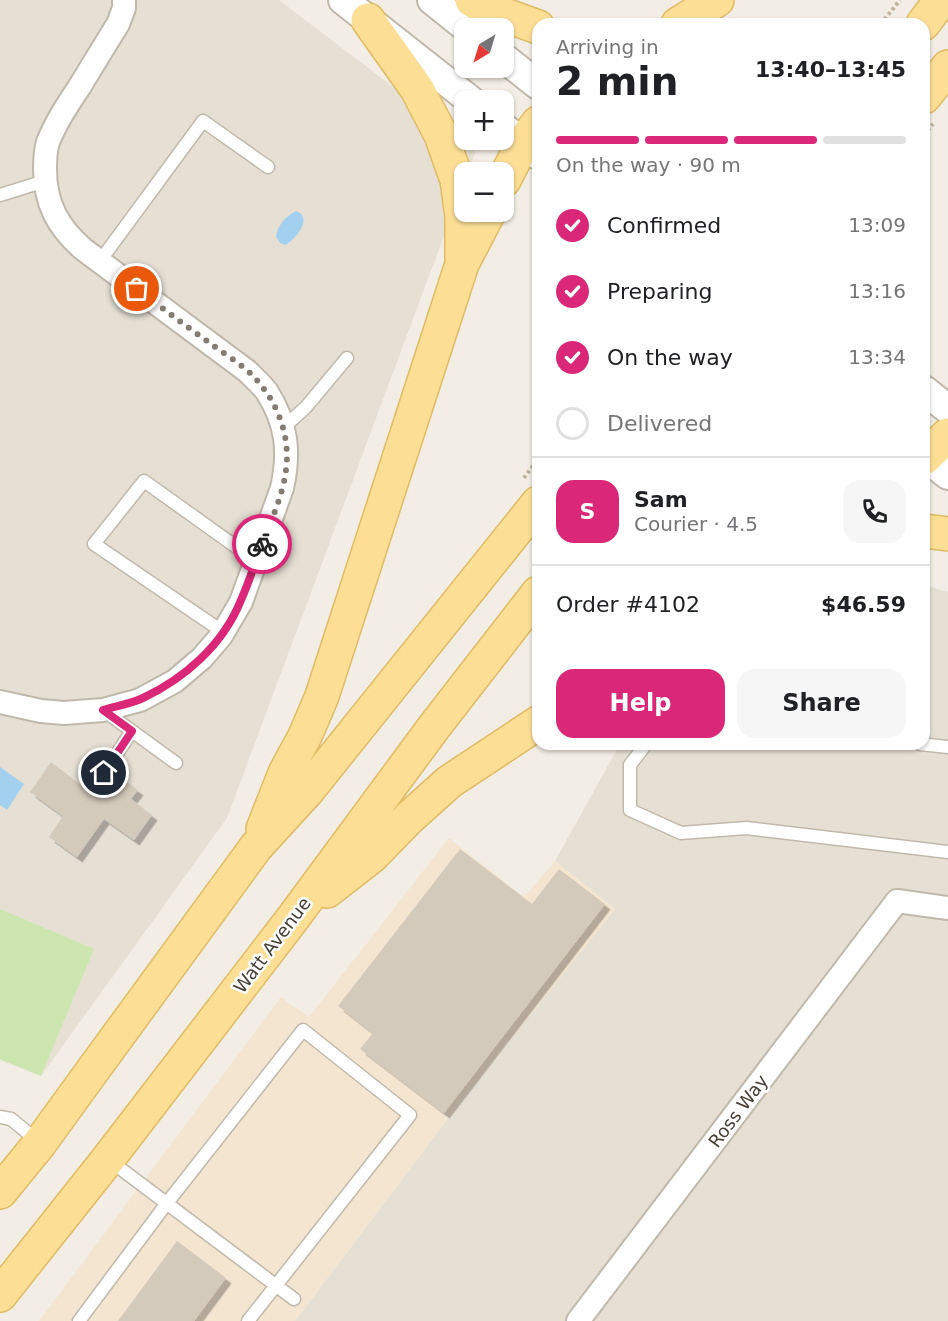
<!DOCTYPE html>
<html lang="en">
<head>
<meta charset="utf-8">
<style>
	body { margin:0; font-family:"DejaVu Sans",sans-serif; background:#f6f6f6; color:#202124; height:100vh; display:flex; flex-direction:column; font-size:22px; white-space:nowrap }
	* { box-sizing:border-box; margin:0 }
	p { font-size:20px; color:#757577 }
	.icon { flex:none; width:33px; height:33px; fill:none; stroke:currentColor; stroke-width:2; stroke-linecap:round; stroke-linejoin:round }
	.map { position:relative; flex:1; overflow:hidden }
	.details { position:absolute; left:532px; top:18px; width:398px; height:732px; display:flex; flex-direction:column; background:#fff; border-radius:18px; box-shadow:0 2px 4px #0004 }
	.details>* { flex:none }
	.needle { width:39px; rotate:218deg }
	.tools { position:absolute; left:454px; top:18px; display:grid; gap:12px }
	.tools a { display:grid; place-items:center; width:60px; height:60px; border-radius:12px; background:#fff; box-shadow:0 2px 4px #0004; font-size:30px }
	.pin { position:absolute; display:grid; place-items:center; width:51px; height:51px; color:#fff; margin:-26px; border:3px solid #fff; border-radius:50%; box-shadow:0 2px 6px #0007 }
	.courier { position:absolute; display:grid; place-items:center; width:60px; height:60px; margin:-30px; border:4px solid #db2777; border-radius:50%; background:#fff; color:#222; box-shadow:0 2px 8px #0007 }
	.head em { font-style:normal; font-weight:800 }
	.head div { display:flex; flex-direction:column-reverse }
	.head { display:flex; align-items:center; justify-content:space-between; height:102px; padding:0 24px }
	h1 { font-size:39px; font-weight:800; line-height:45px }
	.bar { display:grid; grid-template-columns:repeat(4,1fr); gap:9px 6px; align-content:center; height:72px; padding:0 24px }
	.bar i { height:8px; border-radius:4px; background:#e0e0e0 }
	.bar .active { background:#db2777 }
	.bar p { grid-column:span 4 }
	.line { display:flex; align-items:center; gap:15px; padding:0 24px; border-top:2px solid #e0e0e0 }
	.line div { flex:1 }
	.round { display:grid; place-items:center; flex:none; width:63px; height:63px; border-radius:18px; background:#f6f6f6 }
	ol { padding:0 24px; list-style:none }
	li { display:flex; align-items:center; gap:18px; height:66px }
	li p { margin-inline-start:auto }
	li .icon { padding:6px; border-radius:50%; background:#db2777; color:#fff; stroke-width:4 }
	li:last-child { color:#757577 }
	li i { width:33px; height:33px; border:3px solid #e0e0e0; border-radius:50% }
	.cta { display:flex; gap:12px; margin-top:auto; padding:12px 24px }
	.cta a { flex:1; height:69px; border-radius:18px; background:#db2777; color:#fff; font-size:24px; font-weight:800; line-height:69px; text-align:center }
	.cta a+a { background:#f6f6f6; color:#202124 }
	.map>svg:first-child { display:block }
	.residential { fill:#e6e0d4 }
	.commercial { fill:#f4e5d1 }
	.green { fill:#cde6af }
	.water { fill:#a2d0ee }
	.building { fill:#d4cabb; filter:url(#shadow) }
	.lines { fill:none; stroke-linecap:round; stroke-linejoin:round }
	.service-casing { stroke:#c0b9ab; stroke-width:15 }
	.minor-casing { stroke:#c0b9ab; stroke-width:26 }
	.tertiary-casing { stroke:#c0b9ab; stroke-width:32 }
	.primary-casing { stroke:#e0bb65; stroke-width:36 }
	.path { stroke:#bfb29a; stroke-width:4; stroke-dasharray:3 3; stroke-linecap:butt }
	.service { stroke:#fff; stroke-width:12 }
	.minor { stroke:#fff; stroke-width:22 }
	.tertiary { stroke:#fff; stroke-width:28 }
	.primary { stroke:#fcde95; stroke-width:33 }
	.done { stroke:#827c73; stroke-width:6; stroke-dasharray:0 10.8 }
	.route { stroke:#db2777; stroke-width:8 }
	.labels { text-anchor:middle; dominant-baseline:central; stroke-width:5; stroke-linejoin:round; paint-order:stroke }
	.street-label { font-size:18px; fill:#453e35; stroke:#fff }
</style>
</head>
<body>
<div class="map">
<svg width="948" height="1321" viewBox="0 0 948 1321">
	<defs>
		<filter id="shadow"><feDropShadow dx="5.5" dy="5.5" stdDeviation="0" flood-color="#0004"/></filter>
	</defs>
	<rect width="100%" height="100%" fill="#f2eee5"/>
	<path class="residential" d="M 0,0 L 279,0 L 476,150 L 227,818 L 41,1076 L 0,1060 Z
		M 924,585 L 948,592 L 948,1321 L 295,1321 L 450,1116 L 614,908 L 555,861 L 620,744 L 924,744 Z"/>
	<path class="commercial" d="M 449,838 L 524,897 L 555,861 L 615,909 L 450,1116 L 295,1321 L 39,1321 L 281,997 L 309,1017 Z"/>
	<path class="green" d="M 0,909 L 94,949 L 41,1076 L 0,1059 Z"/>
	<path class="water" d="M 296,211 C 314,218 295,240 285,245 L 280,243 L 276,237 C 278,224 285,217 296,211 Z
		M 0,767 L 24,784 L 7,810 L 0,805 Z"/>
	<path class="building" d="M 51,762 L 81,785 L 85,780 L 103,793 L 116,774 L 138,790 L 131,799 L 152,815 L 134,840 L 104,819 L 77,857 L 49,837 L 63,816 L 30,792 Z
		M 460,849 L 532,904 L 559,869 L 605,904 L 444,1113 L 360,1049 L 373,1033 L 338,1006 Z
		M 177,1241 L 226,1278 L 194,1321 L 118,1321 Z"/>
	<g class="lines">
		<defs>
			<path id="service" d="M 0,195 L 45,181
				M 100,261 L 203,121 L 268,167
				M 283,428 L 306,407 L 347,358
				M 223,632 L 94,544 L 144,481 L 256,561
				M 103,710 L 176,763
				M 646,744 L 630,765 L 630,810 L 681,833 L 746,828 L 948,852
				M 920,744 L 948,747
				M 104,773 L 132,731
				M 0,1117 L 11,1119 L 39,1142
				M 109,1160 L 294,1299
				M 79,1321 L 167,1203 L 303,1030 L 410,1115 L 248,1321"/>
			<path id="minor" d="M 0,702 L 41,711 L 64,713 L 103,710 L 140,700 L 175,681 L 202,658 L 221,636 L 241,602 L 282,488 C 290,453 287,423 267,392 C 262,385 254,378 247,371 L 83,249 C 58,227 45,204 45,169 C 45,160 45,151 48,142 C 56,122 68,104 80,86 C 92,66 105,45 118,24 L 124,8 L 124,0
				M 578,1321 L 897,901 L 948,908"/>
			<path id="tertiary" d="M 343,0 L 470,100
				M 432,0 L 467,28
				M 504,58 L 538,85
				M 504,128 L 538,155
				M 924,390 L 948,409
				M 924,456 L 948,475"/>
			<path id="primary" d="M 472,0 L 488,9 L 538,27
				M 368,20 L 417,89 L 441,135 L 457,180 L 462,216 L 462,260
				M 678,24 L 717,0
				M 923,24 L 941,0
				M 924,97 L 948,67
				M 504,180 L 523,143 L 538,123
				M 924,458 L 948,435
				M 924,531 L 948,534
				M 263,829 L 285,773 L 305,736 L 322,696 L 462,264 L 489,212
				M 327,891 L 372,856 L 409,818 L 449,782 L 538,723
				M 0,1192 L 40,1143 L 82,1085 L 256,847 L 308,790 L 538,503
				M 0,1295 L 108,1159 L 293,918 L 434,727 L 538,593"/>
		</defs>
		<use href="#service" class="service-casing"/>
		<use href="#minor" class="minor-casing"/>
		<use href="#tertiary" class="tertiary-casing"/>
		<use href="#primary" class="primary-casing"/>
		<path class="path" d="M 881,24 L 900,0
			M 924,135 L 933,124
			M 524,478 L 538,459"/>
		<use href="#service" class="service"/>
		<use href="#minor" class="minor"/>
		<use href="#tertiary" class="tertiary"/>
		<use href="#primary" class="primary"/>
	</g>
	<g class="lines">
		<path class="done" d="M 137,289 C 160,306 183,324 207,341 C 220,351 235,360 248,371 C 275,396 291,433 286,470 C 283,495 271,521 262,544"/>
		<path class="route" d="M 104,773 L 132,731 L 103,710 C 116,706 130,704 143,698 C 185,678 223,645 241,600 C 249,582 255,563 262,544"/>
	</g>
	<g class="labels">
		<g class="street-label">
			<text transform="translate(272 945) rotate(-53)">Watt Avenue</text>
			<text transform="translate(738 1111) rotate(-53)">Ross Way</text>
		</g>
	</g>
</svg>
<div class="tools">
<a><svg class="needle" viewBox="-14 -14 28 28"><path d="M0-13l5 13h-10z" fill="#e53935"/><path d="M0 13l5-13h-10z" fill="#757577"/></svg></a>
<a>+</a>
<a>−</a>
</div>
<div class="pin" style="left:137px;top:289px;background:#ea580c"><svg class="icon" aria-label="bag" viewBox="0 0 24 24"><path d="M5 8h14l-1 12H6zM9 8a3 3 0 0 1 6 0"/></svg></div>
<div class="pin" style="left:104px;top:773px;background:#1f2937"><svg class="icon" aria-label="home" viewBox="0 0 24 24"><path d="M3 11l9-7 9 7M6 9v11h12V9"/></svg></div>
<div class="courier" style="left:262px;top:544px"><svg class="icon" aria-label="bike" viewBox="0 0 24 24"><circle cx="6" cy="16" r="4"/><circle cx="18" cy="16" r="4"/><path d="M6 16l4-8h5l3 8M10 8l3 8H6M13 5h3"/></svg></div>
<section class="details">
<div class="head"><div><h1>2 min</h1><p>Arriving in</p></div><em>13:40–13:45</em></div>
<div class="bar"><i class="active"></i><i class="active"></i><i class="active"></i><i></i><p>On the way · 90 m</p></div>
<ol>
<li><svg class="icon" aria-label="check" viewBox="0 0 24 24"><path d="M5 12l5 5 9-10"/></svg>Confirmed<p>13:09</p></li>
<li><svg class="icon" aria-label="check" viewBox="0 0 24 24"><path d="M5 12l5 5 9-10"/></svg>Preparing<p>13:16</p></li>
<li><svg class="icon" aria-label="check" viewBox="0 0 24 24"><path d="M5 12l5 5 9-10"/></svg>On the way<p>13:34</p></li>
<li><i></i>Delivered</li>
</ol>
<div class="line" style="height:108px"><b class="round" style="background:#db2777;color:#fff">S</b><div><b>Sam</b><p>Courier · 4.5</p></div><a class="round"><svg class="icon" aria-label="phone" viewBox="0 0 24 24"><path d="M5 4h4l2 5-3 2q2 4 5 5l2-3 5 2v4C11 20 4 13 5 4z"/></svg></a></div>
<div class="line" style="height:78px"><div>Order #4102</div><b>$46.59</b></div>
<div class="cta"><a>Help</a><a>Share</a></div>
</section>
</div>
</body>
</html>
